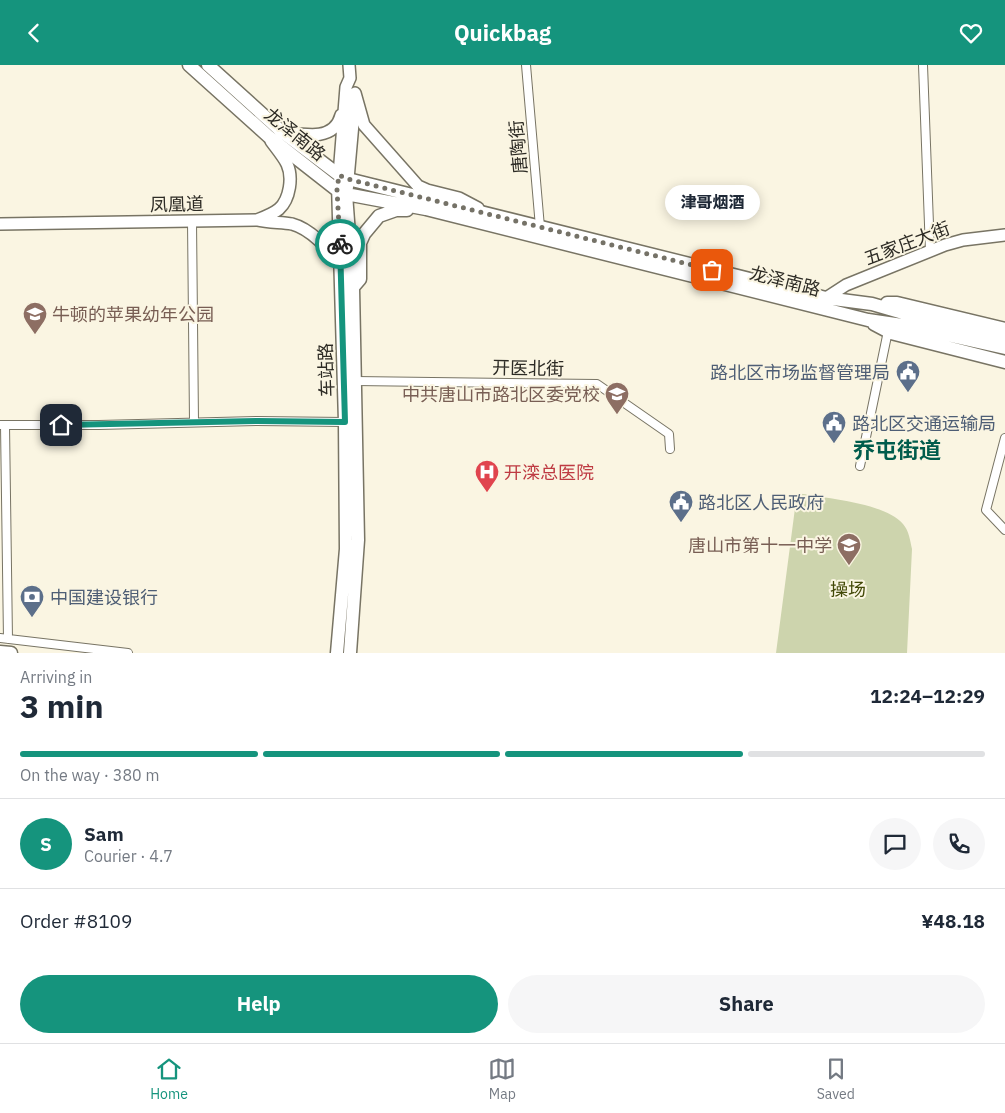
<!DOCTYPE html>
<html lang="en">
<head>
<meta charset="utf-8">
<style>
	body { margin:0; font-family:"IBM Plex Sans","Noto Sans SC",sans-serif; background:#f6f6f7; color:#1f2937; height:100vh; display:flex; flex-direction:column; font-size:19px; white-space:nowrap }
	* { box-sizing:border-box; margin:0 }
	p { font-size:16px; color:#747a83 }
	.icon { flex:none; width:28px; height:28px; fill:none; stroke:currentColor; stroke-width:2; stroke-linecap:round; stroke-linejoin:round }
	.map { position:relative; height:588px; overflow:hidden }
	.details { display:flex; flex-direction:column; background:#fff; flex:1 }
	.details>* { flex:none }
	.pin { position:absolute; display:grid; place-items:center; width:42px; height:42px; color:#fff; margin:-21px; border-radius:10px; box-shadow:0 2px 8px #0006 }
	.courier { position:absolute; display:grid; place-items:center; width:50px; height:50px; margin:-25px; border:4px solid #15947d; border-radius:50%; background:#fff; color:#222; box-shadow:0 1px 6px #0007 }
	.bubble { position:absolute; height:35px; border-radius:18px; background:#fff; box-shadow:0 2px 12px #0003; font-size:16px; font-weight:800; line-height:35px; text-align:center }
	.headline em { font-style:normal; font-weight:800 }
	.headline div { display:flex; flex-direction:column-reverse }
	.headline { display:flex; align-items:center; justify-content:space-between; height:85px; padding:0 20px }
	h1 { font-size:32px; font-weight:800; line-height:38px }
	.bar { display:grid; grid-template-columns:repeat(4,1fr); gap:8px 5px; align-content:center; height:60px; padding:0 20px }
	.bar i { height:6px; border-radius:4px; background:#e0e1e3 }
	.bar .current { background:#15947d }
	.bar p { grid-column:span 4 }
	.line { display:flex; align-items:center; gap:12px; padding:0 20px; border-top:1px solid #e0e1e3 }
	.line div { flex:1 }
	.round { display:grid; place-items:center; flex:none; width:52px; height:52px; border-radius:26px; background:#f6f6f7 }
	.button { display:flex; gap:10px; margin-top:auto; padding:10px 20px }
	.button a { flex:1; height:58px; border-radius:30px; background:#15947d; color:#fff; font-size:20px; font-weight:800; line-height:58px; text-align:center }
	.button a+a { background:#f6f6f7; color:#1f2937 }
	header { display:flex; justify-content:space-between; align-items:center; height:65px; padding:0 20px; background:#15947d; color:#fff; font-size:22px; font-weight:800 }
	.tabs { display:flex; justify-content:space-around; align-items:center; height:70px; border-top:1px solid #e0e1e3; background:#fff; font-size:14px; color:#747a83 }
	.tabs a { display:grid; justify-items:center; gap:2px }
	.tabs .current { color:#15947d }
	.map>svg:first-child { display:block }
	.green { fill:#cdd4ad }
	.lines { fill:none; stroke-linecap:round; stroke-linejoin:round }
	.street-casing { stroke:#787464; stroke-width:10 }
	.secondary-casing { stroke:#787464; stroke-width:14 }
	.primary-casing { stroke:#787464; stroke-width:15 }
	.street { stroke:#fff; stroke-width:8 }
	.secondary { stroke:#fff; stroke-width:11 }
	.primary { stroke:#fff; stroke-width:12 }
	.done { stroke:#757267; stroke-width:5; stroke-dasharray:0 9 }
	.route { stroke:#15947d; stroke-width:6 }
	.labels { text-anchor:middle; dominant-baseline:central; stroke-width:4; stroke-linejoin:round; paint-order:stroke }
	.street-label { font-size:18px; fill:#2d2b25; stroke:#faf5e2 }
	.education-label { font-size:18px; fill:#785e54; stroke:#faf5e2; text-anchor:end }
	.service-label { font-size:18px; fill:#4e5e75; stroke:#faf5e2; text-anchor:start }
	.health-label { font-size:18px; fill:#be3a42; stroke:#faf5e2; text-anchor:start }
	.park-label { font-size:18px; fill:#434908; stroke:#faf5e2 }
	.district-label { font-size:22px; font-weight:bold; fill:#005c4c; stroke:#faf5e2 }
</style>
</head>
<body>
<header><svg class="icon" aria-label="back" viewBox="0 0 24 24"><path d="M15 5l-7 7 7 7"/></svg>Quickbag<svg class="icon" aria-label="heart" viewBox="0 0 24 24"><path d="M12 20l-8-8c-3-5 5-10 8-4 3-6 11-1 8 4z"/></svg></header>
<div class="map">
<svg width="1005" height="588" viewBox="0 0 1005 588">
	<rect width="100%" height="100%" fill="#faf5e2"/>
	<path class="green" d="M 797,428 C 824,433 886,438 903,459 C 909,466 910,475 912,484 L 907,588 L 776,588 Z"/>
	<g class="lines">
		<defs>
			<path id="street" d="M 526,0 L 540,162
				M 923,0 L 930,186
				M 192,156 L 194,357
				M 355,316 L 597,319 L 669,369 L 670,384
				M 0,360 L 99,360 L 257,356 L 345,357
				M 5,360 L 8,574
				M 1005,373 L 986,445 L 1005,465
				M 860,401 L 888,266
				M 0,573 L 128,588"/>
			<path id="secondary" d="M 355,28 L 364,60 L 418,121 L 427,125 L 459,133 L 478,143
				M 281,66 C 301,69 334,78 341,50
				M 339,110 L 346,22 L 350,13 L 349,0
				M 348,114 L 355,36
				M 257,155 C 265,152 273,149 279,144 C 290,134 293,112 287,99 C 283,91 276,83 271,76
				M 0,159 L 257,155 C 269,158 282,157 292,159 C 311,164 328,184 340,198
				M 826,233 L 846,220 L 945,180 L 963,175 L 1005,170"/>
			<path id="primary" d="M 189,0 L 268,71 L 337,125 L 346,129 L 426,144 L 868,255 L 902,260 L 1005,283
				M 208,0 L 281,66 L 339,110 L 348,114 L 826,233 L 872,239 L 910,250 L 1005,273
				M 347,122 L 346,129 L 353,223 L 358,475 L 350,588
				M 354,221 L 360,214 L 360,178 L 364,169 L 379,151 L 396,145 L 407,145
				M 887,238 L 897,238 L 1005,264
				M 874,259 L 891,268 L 1005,297
				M 0,587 L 11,588
				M 337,588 L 346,484 L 345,357 L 338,119"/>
		</defs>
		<use href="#street" class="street-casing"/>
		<use href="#secondary" class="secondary-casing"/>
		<use href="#primary" class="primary-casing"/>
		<use href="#street" class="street"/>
		<use href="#secondary" class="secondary"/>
		<use href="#primary" class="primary"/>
	</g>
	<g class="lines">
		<path class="done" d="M 340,179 L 337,125 L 339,110 L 348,114 L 712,205"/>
		<path class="route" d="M 61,360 L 257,356 L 345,357 L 340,179"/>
	</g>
	<defs>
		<symbol id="school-pin" viewBox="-11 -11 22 30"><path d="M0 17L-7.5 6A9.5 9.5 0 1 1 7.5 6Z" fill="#8d6e63" stroke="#faf5e2"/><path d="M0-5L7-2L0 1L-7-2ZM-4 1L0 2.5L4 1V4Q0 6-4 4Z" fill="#fff"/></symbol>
		<symbol id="civic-pin" viewBox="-11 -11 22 30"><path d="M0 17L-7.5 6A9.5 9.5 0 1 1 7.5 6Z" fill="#5c6f8a" stroke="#faf5e2"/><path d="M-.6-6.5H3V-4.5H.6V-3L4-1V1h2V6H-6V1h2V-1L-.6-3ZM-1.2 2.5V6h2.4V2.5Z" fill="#fff"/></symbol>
		<symbol id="hospital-pin" viewBox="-11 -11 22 30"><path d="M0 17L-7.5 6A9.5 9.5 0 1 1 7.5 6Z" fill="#e0444e" stroke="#faf5e2"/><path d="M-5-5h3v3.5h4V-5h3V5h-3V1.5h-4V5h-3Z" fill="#fff"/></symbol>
		<symbol id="bank-pin" viewBox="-11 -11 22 30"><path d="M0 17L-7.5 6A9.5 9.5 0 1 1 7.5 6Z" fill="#5c6f8a" stroke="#faf5e2"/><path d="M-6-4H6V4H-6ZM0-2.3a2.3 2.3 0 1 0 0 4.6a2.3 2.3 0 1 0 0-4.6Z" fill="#fff"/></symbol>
	</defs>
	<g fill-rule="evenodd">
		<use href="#school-pin" x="21" y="235" width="28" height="38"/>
		<use href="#civic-pin" x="894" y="293" width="28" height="38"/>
		<use href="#school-pin" x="603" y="315" width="28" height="38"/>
		<use href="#civic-pin" x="820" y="344" width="28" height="38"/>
		<use href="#hospital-pin" x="473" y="393" width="28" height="38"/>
		<use href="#civic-pin" x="667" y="423" width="28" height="38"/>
		<use href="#school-pin" x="835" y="466" width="28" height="38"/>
		<use href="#bank-pin" x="18" y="518" width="28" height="38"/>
	</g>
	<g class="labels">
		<g class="street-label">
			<text transform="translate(295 69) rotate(39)">龙泽南路</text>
			<text transform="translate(518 82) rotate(-95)">唐陶街</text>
			<text transform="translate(177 139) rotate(-1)">凤凰道</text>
			<text transform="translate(907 178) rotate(-21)">五家庄大街</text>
			<text transform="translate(785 216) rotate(14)">龙泽南路</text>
			<text transform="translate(528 303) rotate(1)">开医北街</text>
			<text transform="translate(326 305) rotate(-92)">车站路</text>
		</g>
		<g class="education-label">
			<text x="52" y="249" text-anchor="start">牛顿的苹果幼年公园</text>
			<text x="600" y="329">中共唐山市路北区委党校</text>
			<text x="832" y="480">唐山市第十一中学</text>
		</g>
		<g class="service-label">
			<text x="890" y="307" text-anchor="end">路北区市场监督管理局</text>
			<text x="852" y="358">路北区交通运输局</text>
			<text x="698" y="437">路北区人民政府</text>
			<text x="50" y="532">中国建设银行</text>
		</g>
		<g class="health-label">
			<text x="504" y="407">开滦总医院</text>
		</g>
		<g class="park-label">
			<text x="848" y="524">操场</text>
		</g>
		<g class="district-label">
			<text x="897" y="384">乔屯街道</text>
		</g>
	</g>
</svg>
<div class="pin" style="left:712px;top:205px;background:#ea580c"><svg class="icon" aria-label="bag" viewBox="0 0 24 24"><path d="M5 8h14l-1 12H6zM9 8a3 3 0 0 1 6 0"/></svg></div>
<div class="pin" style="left:61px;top:360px;background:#1f2937"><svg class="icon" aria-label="home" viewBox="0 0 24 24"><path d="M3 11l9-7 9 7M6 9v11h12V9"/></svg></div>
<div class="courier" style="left:340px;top:179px"><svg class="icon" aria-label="bike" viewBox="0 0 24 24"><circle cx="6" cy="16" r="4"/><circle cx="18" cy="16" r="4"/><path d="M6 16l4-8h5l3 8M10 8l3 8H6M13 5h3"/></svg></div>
<div class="bubble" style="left:665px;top:120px;width:95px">津哥烟酒</div>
</div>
<section class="details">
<div class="headline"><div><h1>3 min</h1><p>Arriving in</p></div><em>12:24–12:29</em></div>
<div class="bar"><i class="current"></i><i class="current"></i><i class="current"></i><i></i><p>On the way · 380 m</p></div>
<div class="line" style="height:90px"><b class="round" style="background:#15947d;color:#fff">S</b><div><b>Sam</b><p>Courier · 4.7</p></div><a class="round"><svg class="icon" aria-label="chat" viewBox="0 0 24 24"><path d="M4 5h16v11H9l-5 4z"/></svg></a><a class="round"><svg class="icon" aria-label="phone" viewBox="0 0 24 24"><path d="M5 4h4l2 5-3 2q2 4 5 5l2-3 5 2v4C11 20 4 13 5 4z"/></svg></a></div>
<div class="line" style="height:65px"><div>Order #8109</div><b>¥48.18</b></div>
<div class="button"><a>Help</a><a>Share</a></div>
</section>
<nav class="tabs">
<a class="current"><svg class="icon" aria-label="home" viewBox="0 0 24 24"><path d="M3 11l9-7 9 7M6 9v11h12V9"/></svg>Home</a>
<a><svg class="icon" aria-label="map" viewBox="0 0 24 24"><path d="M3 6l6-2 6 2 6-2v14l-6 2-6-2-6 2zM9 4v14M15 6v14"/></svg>Map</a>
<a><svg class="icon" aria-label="saved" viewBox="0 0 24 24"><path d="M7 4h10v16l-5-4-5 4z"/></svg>Saved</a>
</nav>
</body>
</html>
